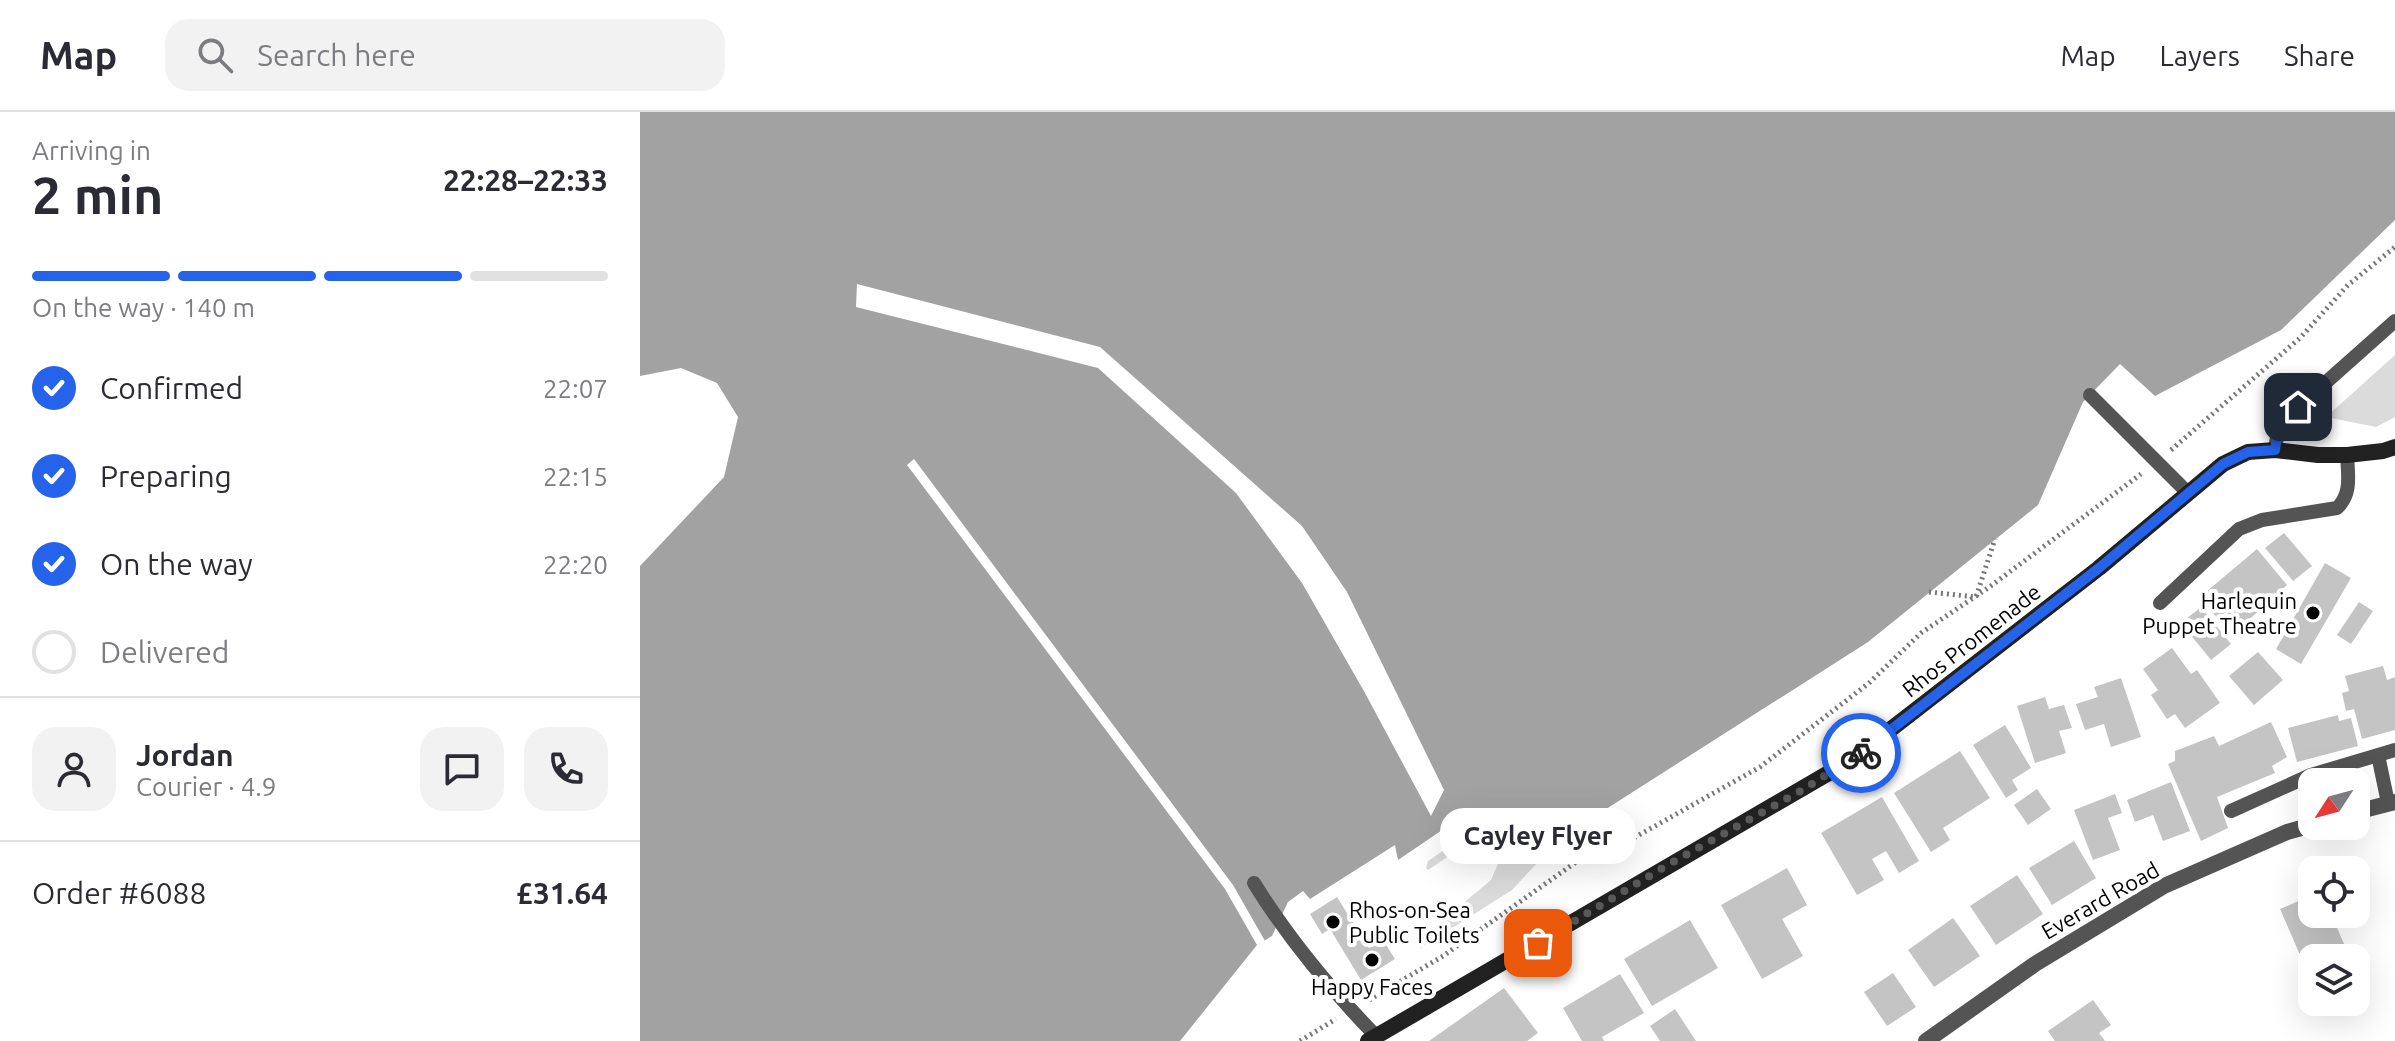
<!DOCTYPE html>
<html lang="en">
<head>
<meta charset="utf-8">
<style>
	body { margin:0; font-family:Ubuntu,sans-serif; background:#f2f2f3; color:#2b2b33; height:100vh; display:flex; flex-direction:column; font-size:30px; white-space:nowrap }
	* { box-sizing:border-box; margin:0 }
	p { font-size:26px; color:#7c7c81 }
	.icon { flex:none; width:44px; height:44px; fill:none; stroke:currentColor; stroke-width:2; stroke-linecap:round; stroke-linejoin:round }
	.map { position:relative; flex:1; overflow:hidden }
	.sheet { display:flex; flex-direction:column; background:#fff; width:640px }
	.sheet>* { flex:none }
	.needle { width:52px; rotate:234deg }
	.tools { position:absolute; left:1658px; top:656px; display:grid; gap:16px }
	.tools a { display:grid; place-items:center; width:72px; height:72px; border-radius:16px; background:#fff; box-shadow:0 8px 32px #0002; font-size:40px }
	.pin { position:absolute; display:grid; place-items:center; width:68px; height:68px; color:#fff; margin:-34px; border-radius:16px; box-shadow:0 4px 12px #0006 }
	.courier { position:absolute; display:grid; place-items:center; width:80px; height:80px; margin:-40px; border:6px solid #2563eb; border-radius:50%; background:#fff; color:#222; box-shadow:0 2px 10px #0007 }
	.bubble { position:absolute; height:56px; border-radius:24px; background:#fff; box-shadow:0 8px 32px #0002; font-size:26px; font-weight:700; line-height:56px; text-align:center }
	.summary em { font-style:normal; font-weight:700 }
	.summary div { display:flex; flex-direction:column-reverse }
	.summary { display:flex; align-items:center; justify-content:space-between; height:136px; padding:0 32px }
	h1 { font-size:52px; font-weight:700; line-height:60px }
	.bar { display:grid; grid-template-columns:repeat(4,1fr); gap:12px 8px; align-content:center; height:96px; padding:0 32px }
	.bar i { height:10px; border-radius:6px; background:#e1e1e2 }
	.bar .current { background:#2563eb }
	.bar p { grid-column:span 4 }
	.line { display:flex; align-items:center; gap:20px; padding:0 32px; border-top:2px solid #e1e1e2 }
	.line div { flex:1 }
	.round { display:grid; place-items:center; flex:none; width:84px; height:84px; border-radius:24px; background:#f2f2f3 }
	ol { padding:0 32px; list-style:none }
	li { display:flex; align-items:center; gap:24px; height:88px }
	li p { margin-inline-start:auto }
	li .icon { padding:8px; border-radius:50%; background:#2563eb; color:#fff; stroke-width:4 }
	li:last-child { color:#7c7c81 }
	li i { width:44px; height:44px; border:4px solid #e1e1e2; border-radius:50% }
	header { display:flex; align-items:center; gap:48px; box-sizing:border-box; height:112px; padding:0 40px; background:#fff; border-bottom:2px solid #e1e1e2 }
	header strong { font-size:38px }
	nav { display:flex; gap:44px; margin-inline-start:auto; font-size:28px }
	.search { width:560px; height:72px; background:#f2f2f3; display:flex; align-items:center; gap:20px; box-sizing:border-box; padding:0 28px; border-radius:24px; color:#7c7c81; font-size:30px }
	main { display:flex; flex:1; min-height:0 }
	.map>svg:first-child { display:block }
	.green { fill:#dbdbdb }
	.water { fill:#a2a2a2 }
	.pier { fill:#fff }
	.building { fill:#c4c4c4 }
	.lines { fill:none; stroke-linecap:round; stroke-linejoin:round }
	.path { stroke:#767676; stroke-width:5; stroke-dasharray:2 4; stroke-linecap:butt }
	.lane { stroke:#545454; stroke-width:14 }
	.street { stroke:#545454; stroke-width:16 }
	.secondary { stroke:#212121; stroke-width:16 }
	.done { stroke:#595959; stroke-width:8; stroke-dasharray:0 14.4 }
	.route { stroke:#2563eb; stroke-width:10 }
	.poi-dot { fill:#000; stroke:#fff; stroke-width:3 }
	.labels { text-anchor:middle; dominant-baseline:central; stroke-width:8; stroke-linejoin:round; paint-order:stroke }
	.poi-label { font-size:22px; fill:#000; stroke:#fff; text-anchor:end }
	.street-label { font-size:22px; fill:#000; stroke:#fff }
</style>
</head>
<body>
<header>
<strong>Map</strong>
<div class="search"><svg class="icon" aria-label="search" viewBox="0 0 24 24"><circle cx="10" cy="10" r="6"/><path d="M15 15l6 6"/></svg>Search here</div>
<nav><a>Map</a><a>Layers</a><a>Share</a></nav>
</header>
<main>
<section class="sheet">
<div class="summary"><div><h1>2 min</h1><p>Arriving in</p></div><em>22:28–22:33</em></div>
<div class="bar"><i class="current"></i><i class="current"></i><i class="current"></i><i></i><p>On the way · 140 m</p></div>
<ol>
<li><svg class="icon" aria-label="check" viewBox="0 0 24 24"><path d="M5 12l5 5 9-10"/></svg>Confirmed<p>22:07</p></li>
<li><svg class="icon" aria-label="check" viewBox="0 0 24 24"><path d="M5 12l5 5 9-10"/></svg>Preparing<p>22:15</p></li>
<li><svg class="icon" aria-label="check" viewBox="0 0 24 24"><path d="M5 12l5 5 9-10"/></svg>On the way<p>22:20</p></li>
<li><i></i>Delivered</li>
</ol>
<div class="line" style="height:144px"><a class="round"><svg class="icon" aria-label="person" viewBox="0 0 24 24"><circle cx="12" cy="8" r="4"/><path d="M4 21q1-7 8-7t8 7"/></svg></a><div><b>Jordan</b><p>Courier · 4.9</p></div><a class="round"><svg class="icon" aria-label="chat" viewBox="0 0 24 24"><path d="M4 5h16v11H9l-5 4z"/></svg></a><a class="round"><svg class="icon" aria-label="phone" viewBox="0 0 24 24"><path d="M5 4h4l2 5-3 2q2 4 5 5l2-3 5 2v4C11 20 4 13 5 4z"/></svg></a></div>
<div class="line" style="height:104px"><div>Order #6088</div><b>£31.64</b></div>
</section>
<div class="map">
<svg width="1755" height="929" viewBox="0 0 1755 929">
	<rect width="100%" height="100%" fill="#fff"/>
	<path class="green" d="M 1755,243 L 1755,305 L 1736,315 L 1686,305 Z
		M 853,717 L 863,717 L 878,732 L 862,731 L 857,727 L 818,738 L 788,758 L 786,756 L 788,749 L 816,730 Z
		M 860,747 L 898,750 L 872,778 L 779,837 L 802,809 L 851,768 Z"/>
	<path class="water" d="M 0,0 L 1755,0 L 1755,108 L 1641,218 L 1515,284 L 1480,252 L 1443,290 L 1398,393 L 1228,530 L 963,699 L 913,716 L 895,713 L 859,700 L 811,712 L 758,748 L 755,733 L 670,787 L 663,779 L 648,790 L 632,824 L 617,833 L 540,929 L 0,929 Z"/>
	<path class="pier" d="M 217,172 L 460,235 L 662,414 L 707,480 L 804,678 L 791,704 L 725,581 L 662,471 L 596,381 L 458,256 L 216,195 Z
		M 41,256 L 77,271 L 98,305 L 84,365 L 0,454 L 0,264 Z
		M 274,347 L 593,773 L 625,829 L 617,833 L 585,777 L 267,353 Z"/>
	<path class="building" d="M 1644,421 L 1672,454 L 1653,469 L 1625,436 Z
		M 1617,437 L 1647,473 L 1600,516 L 1586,500 L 1578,507 L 1560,485 Z
		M 1685,451 L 1711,466 L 1661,552 L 1636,537 Z
		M 1719,490 L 1733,499 L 1711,532 L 1697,523 Z
		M 1561,495 L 1591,532 L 1571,548 L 1541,511 Z
		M 1532,536 L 1551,562 L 1557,558 L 1580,591 L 1545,616 L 1535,602 L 1527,607 L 1511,583 L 1518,578 L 1503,557 Z
		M 1618,540 L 1643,568 L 1614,593 L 1589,564 Z
		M 1743,554 L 1747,568 L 1755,565 L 1755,618 L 1722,627 L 1714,597 L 1706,599 L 1702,581 L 1709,579 L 1705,564 Z
		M 1481,566 L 1501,625 L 1471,635 L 1464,612 L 1445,618 L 1436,592 L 1458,585 L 1454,575 Z
		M 1405,585 L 1409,597 L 1424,593 L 1432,616 L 1419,619 L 1426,641 L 1395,651 L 1377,594 Z
		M 1698,603 L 1699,609 L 1711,606 L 1718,634 L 1657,650 L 1648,616 Z
		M 1631,610 L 1647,645 L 1632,654 L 1635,661 L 1577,685 L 1588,716 L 1561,729 L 1528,652 L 1535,649 L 1535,639 L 1574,624 L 1579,634 Z
		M 1365,613 L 1391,656 L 1372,668 L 1378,678 L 1366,686 L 1333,633 Z
		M 1320,639 L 1350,686 L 1303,716 L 1310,728 L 1291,740 L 1254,681 Z
		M 1531,670 L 1550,719 L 1523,729 L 1513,703 L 1495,710 L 1487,688 Z
		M 1397,677 L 1411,697 L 1388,713 L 1374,693 Z
		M 1475,682 L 1482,701 L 1468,706 L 1480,738 L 1453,748 L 1434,698 Z
		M 1242,685 L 1279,749 L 1259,761 L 1246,739 L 1232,747 L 1244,768 L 1217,783 L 1181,721 Z
		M 1434,729 L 1456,766 L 1412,793 L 1389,756 Z
		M 1147,756 L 1167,793 L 1142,807 L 1163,844 L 1122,867 L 1081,793 Z
		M 1377,763 L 1403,802 L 1356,833 L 1330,794 Z
		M 1672,783 L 1672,802 L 1691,802 L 1708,841 L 1697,846 L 1672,846 L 1672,857 L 1667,859 L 1640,797 Z
		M 697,785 L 729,836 L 743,828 L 755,847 L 721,868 L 690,817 L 682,822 L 670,802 Z
		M 1313,806 L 1340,844 L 1294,875 L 1268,838 Z
		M 1050,808 L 1078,856 L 1012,894 L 984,847 Z
		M 1253,861 L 1276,895 L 1247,914 L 1224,880 Z
		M 980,862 L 1004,901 L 962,925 L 964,929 L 942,929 L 923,896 Z
		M 864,876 L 898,921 L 887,929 L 789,929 Z
		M 1453,888 L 1471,913 L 1459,921 L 1465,929 L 1415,929 L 1408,919 Z
		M 1035,897 L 1056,929 L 1020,929 L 1010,914 Z"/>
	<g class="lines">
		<path class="path" d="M 1531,338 L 1660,226 L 1708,173 L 1755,135
			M 1289,480 L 1336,485 L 1355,427
			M 729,888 L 803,844 L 939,748 L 983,732 L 1120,655 L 1229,571 L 1281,521 L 1348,476 L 1501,362
			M 660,929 L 696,907"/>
		<path class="lane" d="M 1450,283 L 1548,381
			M 1635,338 L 1639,312 L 1755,209
			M 1520,491 L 1599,417 L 1622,408 L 1697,396 C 1712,382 1708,363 1707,343
			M 1738,643 L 1748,691
			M 1591,699 L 1671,663 L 1755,638
			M 614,771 C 648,826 691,878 737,925"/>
		<path class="street" d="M 1716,700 L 1755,690
			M 1286,929 L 1395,852 L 1524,774 L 1647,720 L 1672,713"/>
		<path class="secondary" d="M 728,929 L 1211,648 L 1459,456 L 1583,352 L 1608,340 L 1635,338 L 1678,343 L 1707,343 L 1743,339 L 1755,335"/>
	</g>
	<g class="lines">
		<path class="done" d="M 898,831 L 1026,754 L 1159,680 L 1221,641"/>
		<path class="route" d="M 1221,641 L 1459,456 L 1583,352 L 1608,340 L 1635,338 L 1639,312 L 1658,295"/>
	</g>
	<g class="poi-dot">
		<circle cx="1673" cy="501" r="8"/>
		<circle cx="693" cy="810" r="8"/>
		<circle cx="732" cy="848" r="8"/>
	</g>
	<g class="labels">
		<g class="poi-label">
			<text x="1657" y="488">Harlequin<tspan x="1657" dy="25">Puppet Theatre</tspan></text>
			<text x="709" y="797" text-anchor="start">Rhos-on-Sea<tspan x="709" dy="25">Public Toilets</tspan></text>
			<text x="732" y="874" text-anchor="middle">Happy Faces</text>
		</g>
		<g class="street-label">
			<text transform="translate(1331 528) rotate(-38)">Rhos Promenade</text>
			<text transform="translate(1460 788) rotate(-30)">Everard Road</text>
		</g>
	</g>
</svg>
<div class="tools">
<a><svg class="needle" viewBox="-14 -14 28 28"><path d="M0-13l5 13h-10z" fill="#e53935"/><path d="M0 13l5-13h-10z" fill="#7c7c81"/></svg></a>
<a><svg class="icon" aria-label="locate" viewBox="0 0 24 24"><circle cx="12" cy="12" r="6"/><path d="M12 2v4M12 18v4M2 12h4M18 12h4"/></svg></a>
<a><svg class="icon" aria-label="layers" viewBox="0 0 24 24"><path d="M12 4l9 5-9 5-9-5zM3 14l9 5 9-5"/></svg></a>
</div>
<div class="pin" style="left:898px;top:831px;background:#ea580c"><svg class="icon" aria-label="bag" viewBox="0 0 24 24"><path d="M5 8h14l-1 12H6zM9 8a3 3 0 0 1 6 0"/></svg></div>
<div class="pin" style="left:1658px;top:295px;background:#1f2937"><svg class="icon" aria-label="home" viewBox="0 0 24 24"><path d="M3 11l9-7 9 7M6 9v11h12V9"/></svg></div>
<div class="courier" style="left:1221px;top:641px"><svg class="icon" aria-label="bike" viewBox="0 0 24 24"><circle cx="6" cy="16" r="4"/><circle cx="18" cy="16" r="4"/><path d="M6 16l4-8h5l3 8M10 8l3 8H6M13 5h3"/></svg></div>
<div class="bubble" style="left:800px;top:696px;width:196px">Cayley Flyer</div>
</div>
</main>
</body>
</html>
